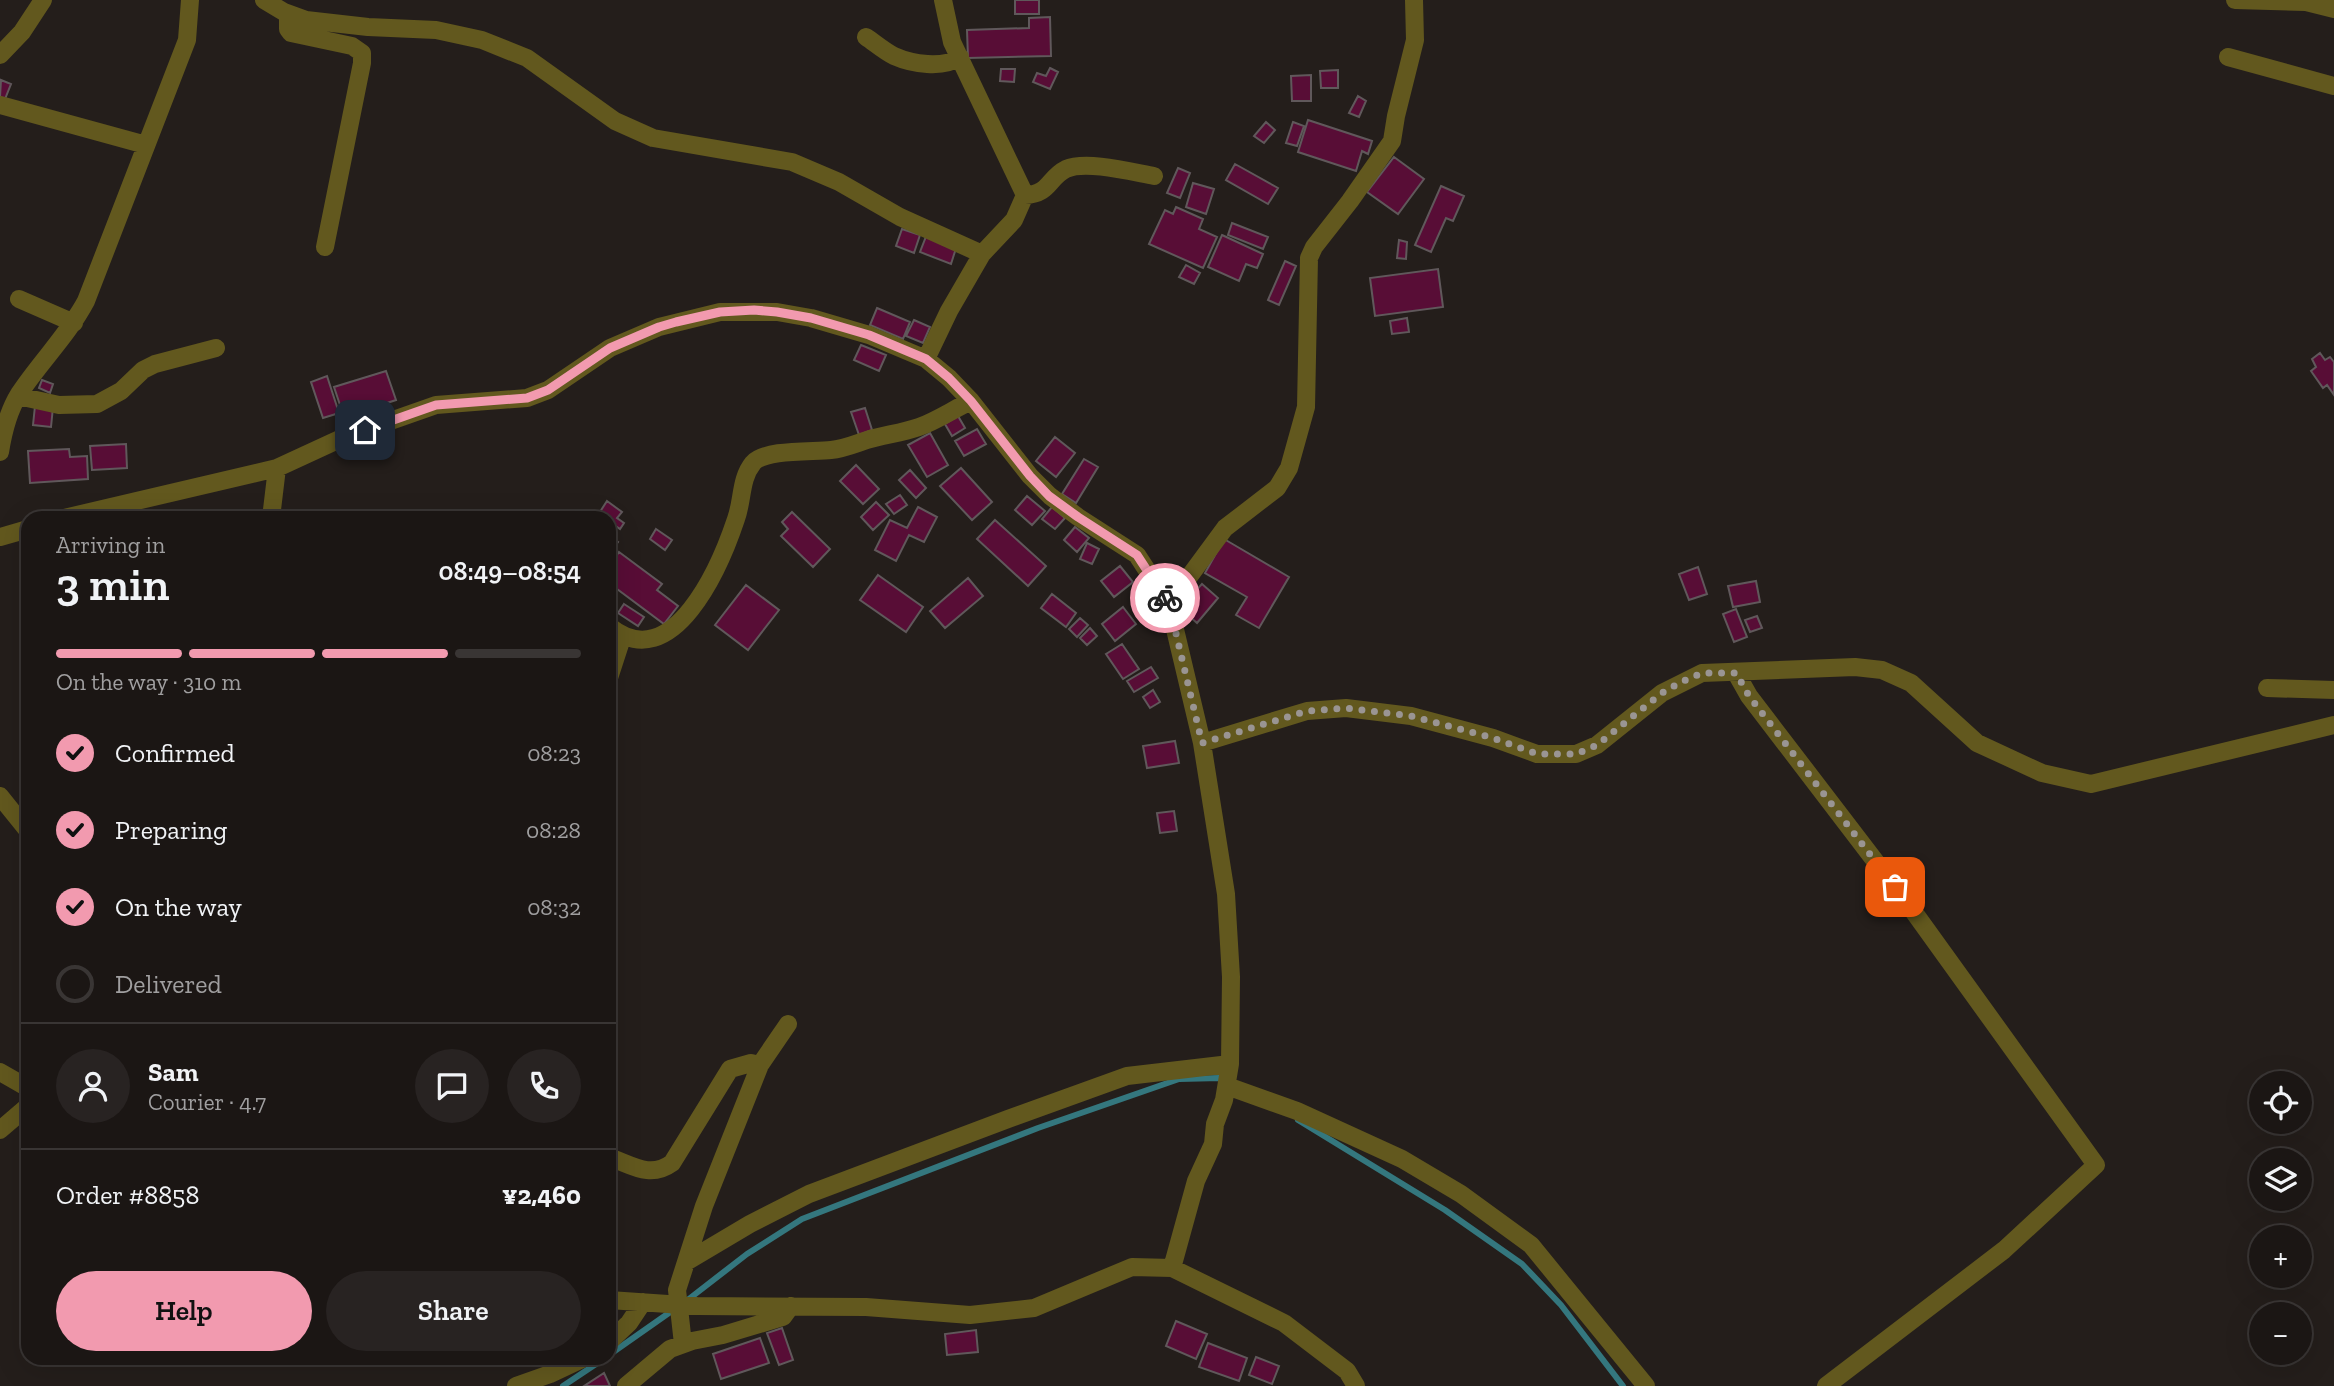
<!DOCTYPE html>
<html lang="en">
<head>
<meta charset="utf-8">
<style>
	body { margin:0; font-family:"Zilla Slab",serif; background:#282322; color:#f1f3f6; height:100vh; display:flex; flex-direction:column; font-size:26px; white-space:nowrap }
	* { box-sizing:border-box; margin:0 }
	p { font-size:23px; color:#a09fa0 }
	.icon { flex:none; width:38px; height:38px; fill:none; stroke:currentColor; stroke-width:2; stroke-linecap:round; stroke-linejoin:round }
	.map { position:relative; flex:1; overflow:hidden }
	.details { position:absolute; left:21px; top:511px; width:595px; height:854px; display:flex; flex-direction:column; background:#1b1614; border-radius:21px; box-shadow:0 7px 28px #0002,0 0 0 2px #393534 }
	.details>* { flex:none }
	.buttons { position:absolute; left:2249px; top:1071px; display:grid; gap:14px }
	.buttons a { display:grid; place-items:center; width:63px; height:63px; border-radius:50%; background:#1b1614; box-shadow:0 7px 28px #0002,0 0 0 2px #393534; font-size:35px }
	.pin { position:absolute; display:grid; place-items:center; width:60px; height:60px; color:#fff; margin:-30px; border-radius:14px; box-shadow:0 4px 10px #0006 }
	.courier { position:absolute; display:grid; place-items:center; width:70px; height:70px; margin:-35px; border:5px solid #f29aaf; border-radius:50%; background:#fff; color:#222; box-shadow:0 2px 9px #0007 }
	.overview em { font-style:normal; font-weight:600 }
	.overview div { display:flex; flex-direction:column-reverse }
	.overview { display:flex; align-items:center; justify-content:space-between; height:119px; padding:0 35px }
	h1 { font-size:46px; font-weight:600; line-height:52px }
	.bar { display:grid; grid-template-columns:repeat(4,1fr); gap:10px 7px; align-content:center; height:84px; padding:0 35px }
	.bar i { height:9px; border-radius:5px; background:#393534 }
	.bar .selected { background:#f29aaf }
	.bar p { grid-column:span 4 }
	.line { display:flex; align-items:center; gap:18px; padding:0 35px; border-top:2px solid #393534 }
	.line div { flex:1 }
	.round { display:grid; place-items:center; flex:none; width:74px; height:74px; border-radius:37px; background:#282322 }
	ol { padding:0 35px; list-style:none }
	li { display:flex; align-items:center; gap:21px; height:77px }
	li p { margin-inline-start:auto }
	li .icon { padding:7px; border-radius:50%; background:#f29aaf; color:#111; stroke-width:4 }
	li:last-child { color:#a09fa0 }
	li i { width:38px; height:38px; border:4px solid #393534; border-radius:50% }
	.action { display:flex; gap:14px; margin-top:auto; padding:14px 35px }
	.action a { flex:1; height:80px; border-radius:42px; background:#f29aaf; color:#111; font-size:28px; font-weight:600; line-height:80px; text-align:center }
	.action a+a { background:#282322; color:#f1f3f6 }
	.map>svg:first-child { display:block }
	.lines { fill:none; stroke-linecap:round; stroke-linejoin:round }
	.stream { stroke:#34777e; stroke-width:6 }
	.building { fill:#580d36; stroke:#60585b; stroke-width:2 }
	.minor { stroke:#62581e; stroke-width:18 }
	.done { stroke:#9a9593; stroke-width:7; stroke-dasharray:0 12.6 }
	.route { stroke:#f29aaf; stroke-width:9 }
</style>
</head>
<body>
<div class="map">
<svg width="2334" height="1386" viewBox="0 0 2334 1386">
	<rect width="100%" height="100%" fill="#241e1b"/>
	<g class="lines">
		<path class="stream" d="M 1298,1120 L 1445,1210 L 1522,1264 L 1561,1305 L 1623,1386
			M 685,1302 L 747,1254 L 802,1219 L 1038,1128 L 1179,1079 L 1220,1078 L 1224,1080
			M 609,1355 L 676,1308
			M 563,1386 L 605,1358"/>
	</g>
	<path class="building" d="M 1015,0 L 1039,0 L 1039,14 L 1015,14 Z
		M 1050,17 L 1051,56 L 968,58 L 967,30 L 1029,28 L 1029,18 Z
		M 1050,68 L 1058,72 L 1050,89 L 1033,82 L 1037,73 L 1046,76 Z
		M 1001,69 L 1015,69 L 1014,82 L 1000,81 Z
		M 1338,70 L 1338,88 L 1321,88 L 1320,71 Z
		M 1311,75 L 1311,101 L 1292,101 L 1291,76 Z
		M 1,80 L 11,84 L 5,99 L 0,97 Z
		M 1358,96 L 1366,101 L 1359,117 L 1349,113 Z
		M 1308,120 L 1372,141 L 1368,154 L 1362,151 L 1356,171 L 1298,152 Z
		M 1266,122 L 1275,130 L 1264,143 L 1254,136 Z
		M 1293,122 L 1304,126 L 1297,146 L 1286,143 Z
		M 1394,157 L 1424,179 L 1398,214 L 1367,192 Z
		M 1235,164 L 1278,188 L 1268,204 L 1226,180 Z
		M 1178,168 L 1190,173 L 1180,198 L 1167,193 Z
		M 1193,183 L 1214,189 L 1206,214 L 1186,207 Z
		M 1441,186 L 1464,196 L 1453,221 L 1446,218 L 1431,252 L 1415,245 Z
		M 1176,207 L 1203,219 L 1199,229 L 1217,237 L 1203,268 L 1149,244 L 1165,210 L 1173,214 Z
		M 1232,223 L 1268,237 L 1263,249 L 1228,235 Z
		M 902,229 L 920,235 L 914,253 L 896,246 Z
		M 927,234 L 957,245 L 951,264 L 920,252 Z
		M 1222,235 L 1263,254 L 1257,268 L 1246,264 L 1239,281 L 1208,267 Z
		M 1399,240 L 1407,242 L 1406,259 L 1397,258 Z
		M 1285,261 L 1296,266 L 1279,305 L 1268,300 Z
		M 1186,265 L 1200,273 L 1194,284 L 1179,277 Z
		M 1438,269 L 1443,307 L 1375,316 L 1370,278 Z
		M 877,308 L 910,322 L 903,339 L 870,325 Z
		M 1407,318 L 1409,332 L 1392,334 L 1390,321 Z
		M 914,320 L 930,327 L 923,343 L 906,336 Z
		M 861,345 L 886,355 L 879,371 L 854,360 Z
		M 2320,353 L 2325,360 L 2330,357 L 2334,362 L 2334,395 L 2327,385 L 2323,388 L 2311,371 L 2316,367 L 2312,359 Z
		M 386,371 L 396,400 L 344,417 L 334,387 Z
		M 327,376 L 339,413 L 323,418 L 311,382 Z
		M 42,380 L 53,384 L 50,393 L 39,388 Z
		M 35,406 L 53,407 L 51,427 L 33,425 Z
		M 865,408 L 872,430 L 859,435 L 851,412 Z
		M 958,416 L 965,428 L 952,436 L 945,424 Z
		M 977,429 L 986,444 L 964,456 L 955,441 Z
		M 930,433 L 948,465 L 927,477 L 908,445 Z
		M 1055,437 L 1075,453 L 1056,477 L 1036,461 Z
		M 126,444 L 127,468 L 92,470 L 90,446 Z
		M 69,449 L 70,457 L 87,456 L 88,479 L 30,483 L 28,451 Z
		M 1084,459 L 1098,467 L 1076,503 L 1062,494 Z
		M 856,465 L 879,489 L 863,504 L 840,481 Z
		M 961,468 L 992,502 L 972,520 L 940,486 Z
		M 910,470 L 926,488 L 916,498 L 899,480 Z
		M 900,495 L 907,505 L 894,514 L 886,504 Z
		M 1027,496 L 1045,511 L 1032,525 L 1015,510 Z
		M 607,501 L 622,512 L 617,518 L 624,523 L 620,529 L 613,524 L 609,529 L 609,518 L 596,518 Z
		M 876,502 L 889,515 L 873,530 L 861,517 Z
		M 918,507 L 937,517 L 924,542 L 909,535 L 896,561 L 875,550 L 890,520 L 907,528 Z
		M 1052,507 L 1065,518 L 1055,529 L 1042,519 Z
		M 792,512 L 830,549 L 813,567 L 781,536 L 788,529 L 782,522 Z
		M 995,520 L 1046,566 L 1028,586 L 977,539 Z
		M 1075,527 L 1089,538 L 1077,552 L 1064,540 Z
		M 656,529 L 672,540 L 665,550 L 650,539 Z
		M 609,535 L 618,542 L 609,555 Z
		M 1224,539 L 1289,577 L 1259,628 L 1236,615 L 1247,597 L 1205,573 Z
		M 1087,543 L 1099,549 L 1092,564 L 1080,559 Z
		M 619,552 L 662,584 L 657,590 L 678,606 L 664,624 L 609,583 L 609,566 Z
		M 1120,566 L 1133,582 L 1114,597 L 1101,581 Z
		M 1698,567 L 1707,594 L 1689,600 L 1679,574 Z
		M 878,575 L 923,607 L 906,632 L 860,600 Z
		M 968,578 L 983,596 L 945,628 L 930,611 Z
		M 1756,581 L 1760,602 L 1733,607 L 1728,586 Z
		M 1202,584 L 1218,598 L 1197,623 L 1180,608 Z
		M 746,585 L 779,610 L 748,650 L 715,625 Z
		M 1052,594 L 1076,613 L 1066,627 L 1041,608 Z
		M 624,604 L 644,617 L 638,626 L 618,613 Z
		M 1123,607 L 1136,624 L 1115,641 L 1102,624 Z
		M 1736,609 L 1747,637 L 1734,642 L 1723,614 Z
		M 1757,616 L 1762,628 L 1750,632 L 1745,620 Z
		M 1080,618 L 1088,625 L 1077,637 L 1069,629 Z
		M 1090,628 L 1097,636 L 1087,645 L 1080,638 Z
		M 1122,644 L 1139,669 L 1123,679 L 1106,654 Z
		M 1151,667 L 1158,678 L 1134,692 L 1127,681 Z
		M 1153,690 L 1160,702 L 1150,708 L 1143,697 Z
		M 1175,741 L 1179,763 L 1147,768 L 1143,746 Z
		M 1174,811 L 1177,831 L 1160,833 L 1157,813 Z
		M 1176,1321 L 1207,1334 L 1196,1359 L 1166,1346 Z
		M 782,1328 L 793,1360 L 779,1365 L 767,1333 Z
		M 976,1330 L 978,1352 L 947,1355 L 945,1334 Z
		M 760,1338 L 769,1363 L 721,1379 L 713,1354 Z
		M 1208,1343 L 1247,1358 L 1239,1381 L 1199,1367 Z
		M 1256,1357 L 1279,1366 L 1272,1384 L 1249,1375 Z
		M 604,1373 L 610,1386 L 584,1386 Z"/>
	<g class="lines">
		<path class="minor" d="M 264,0 L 284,12 L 306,20 L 368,27 L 436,30 L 482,40 L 527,58 L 615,121 L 653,138 L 792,162 L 839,182 L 900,217 L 982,254
			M 2235,0 L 2306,2 L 2334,9
			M 288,14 L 288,29 L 291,33 L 352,46 L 362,53 L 362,63 L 325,247
			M 866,37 C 875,43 884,51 894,56 C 912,64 943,69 960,57
			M 0,55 L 22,32 L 43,0
			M 2228,57 L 2334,86
			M 0,105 L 146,145
			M 1025,195 C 1050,194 1048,178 1066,169 C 1086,160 1132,172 1154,176
			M 19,299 L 74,323
			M 926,359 L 949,311 L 982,254 L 1014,220 L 1025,195 L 952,42 L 943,0
			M 18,396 L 59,405 L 97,404 L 121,391 L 143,370 L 155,364 L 216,348
			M 0,452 C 3,433 9,410 19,394 C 40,362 68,335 86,301 L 187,40 L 190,0
			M 64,518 L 277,468 L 342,438 L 436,405 L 527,398 L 548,390 L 610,348 L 659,327 L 720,312 L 777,312 L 811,318 L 869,335 L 926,359 L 949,378 L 971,401 L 1030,476 L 1050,496 L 1078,517 L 1137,555 L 1169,604 L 1202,743 L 1226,894 L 1231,977 L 1230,1064 L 1224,1100 L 1215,1124 L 1213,1144 L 1196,1181 L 1172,1268
			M 271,518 L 277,468
			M 0,537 L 28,529
			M 1169,604 L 1225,528 L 1277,488 L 1289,468 L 1306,407 L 1309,258 L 1314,247 L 1350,201 L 1392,141 L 1396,116 L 1415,40 L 1414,0
			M 609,626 C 673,679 721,564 736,519 C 743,500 740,479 753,463 C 765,449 812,452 831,450 C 843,449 855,444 867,440 C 883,435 902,433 919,427 C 936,421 954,409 971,401
			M 1736,673 L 1749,696 L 1911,908 L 2096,1165 L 2004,1250 L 1826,1386
			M 609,678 L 623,635
			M 2267,688 L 2334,690
			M 1202,743 L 1307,711 L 1346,708 L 1411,716 L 1493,738 L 1537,754 L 1576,754 L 1597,745 L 1662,693 L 1702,673 L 1855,667 L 1882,670 L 1911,683 L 1977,743 L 2042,773 L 2091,784 L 2334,725
			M 0,796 L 28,831
			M 0,1072 L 28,1088
			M 1227,1086 L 1297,1111 L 1402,1159 L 1461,1194 L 1531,1245 L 1646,1386
			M 0,1130 L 28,1106
			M 609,1157 C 632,1165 650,1179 672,1163 L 730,1069 L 751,1063 L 760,1065
			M 686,1262 L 750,1224 L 809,1194 L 1008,1119 L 1127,1076 L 1230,1064
			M 609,1300 L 697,1306 L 866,1307 L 970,1315 L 1034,1308 L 1132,1267 L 1172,1268 L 1284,1323 L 1347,1371 L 1356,1386
			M 609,1342 L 629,1323 L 643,1302
			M 683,1344 L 677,1290 L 704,1206 L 760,1065 L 788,1024
			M 516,1386 L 550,1374 L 584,1358
			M 626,1386 L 670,1349 L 692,1341 L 723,1335 L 783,1317 L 791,1306"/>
	</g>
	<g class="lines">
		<path class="done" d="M 1165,598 L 1169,604 L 1202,743 L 1307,711 L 1346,708 L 1411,716 L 1493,738 L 1537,754 L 1576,754 L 1597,745 L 1662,693 L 1681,682 L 1702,673 L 1736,673 L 1749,696 L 1895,887"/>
		<path class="route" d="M 365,430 L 436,405 L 527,398 L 548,390 L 610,348 L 659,327 L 676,322 L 720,312 L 754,310 L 777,312 L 811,318 L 869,335 L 926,359 L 949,378 L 971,401 L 1030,476 L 1049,496 L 1078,517 L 1137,555 L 1165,598"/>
	</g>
</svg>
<div class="buttons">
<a><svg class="icon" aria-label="locate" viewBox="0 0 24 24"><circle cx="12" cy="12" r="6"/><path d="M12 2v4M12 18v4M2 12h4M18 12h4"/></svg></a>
<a><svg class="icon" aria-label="layers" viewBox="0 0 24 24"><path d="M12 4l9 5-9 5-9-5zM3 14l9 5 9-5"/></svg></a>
<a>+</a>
<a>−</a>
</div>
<div class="pin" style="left:1895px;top:887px;background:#ea580c"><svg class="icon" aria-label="bag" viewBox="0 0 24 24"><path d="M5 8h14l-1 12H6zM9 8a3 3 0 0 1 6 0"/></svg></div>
<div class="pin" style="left:365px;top:430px;background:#1f2937"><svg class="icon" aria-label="home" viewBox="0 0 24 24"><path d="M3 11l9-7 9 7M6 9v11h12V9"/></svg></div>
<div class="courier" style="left:1165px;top:598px"><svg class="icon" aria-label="bike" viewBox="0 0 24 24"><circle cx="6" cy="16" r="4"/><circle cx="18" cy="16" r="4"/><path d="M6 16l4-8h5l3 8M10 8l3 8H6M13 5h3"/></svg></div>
<section class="details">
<div class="overview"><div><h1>3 min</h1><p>Arriving in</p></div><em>08:49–08:54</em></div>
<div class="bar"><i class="selected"></i><i class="selected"></i><i class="selected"></i><i></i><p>On the way · 310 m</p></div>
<ol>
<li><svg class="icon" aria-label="check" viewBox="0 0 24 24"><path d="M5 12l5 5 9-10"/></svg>Confirmed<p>08:23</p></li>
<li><svg class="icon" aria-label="check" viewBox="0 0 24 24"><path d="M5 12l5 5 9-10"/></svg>Preparing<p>08:28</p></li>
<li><svg class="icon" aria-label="check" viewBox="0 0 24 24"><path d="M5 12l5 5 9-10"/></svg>On the way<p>08:32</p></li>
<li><i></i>Delivered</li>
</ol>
<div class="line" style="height:126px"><a class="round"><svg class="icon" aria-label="person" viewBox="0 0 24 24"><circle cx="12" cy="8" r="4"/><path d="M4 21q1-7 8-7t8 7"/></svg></a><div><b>Sam</b><p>Courier · 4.7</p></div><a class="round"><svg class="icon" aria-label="chat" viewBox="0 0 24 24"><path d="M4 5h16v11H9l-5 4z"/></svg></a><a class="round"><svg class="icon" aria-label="phone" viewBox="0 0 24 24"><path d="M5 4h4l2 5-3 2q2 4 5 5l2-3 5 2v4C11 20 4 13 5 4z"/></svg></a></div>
<div class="line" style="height:91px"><div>Order #8858</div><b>¥2,460</b></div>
<div class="action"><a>Help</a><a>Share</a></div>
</section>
</div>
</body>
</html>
